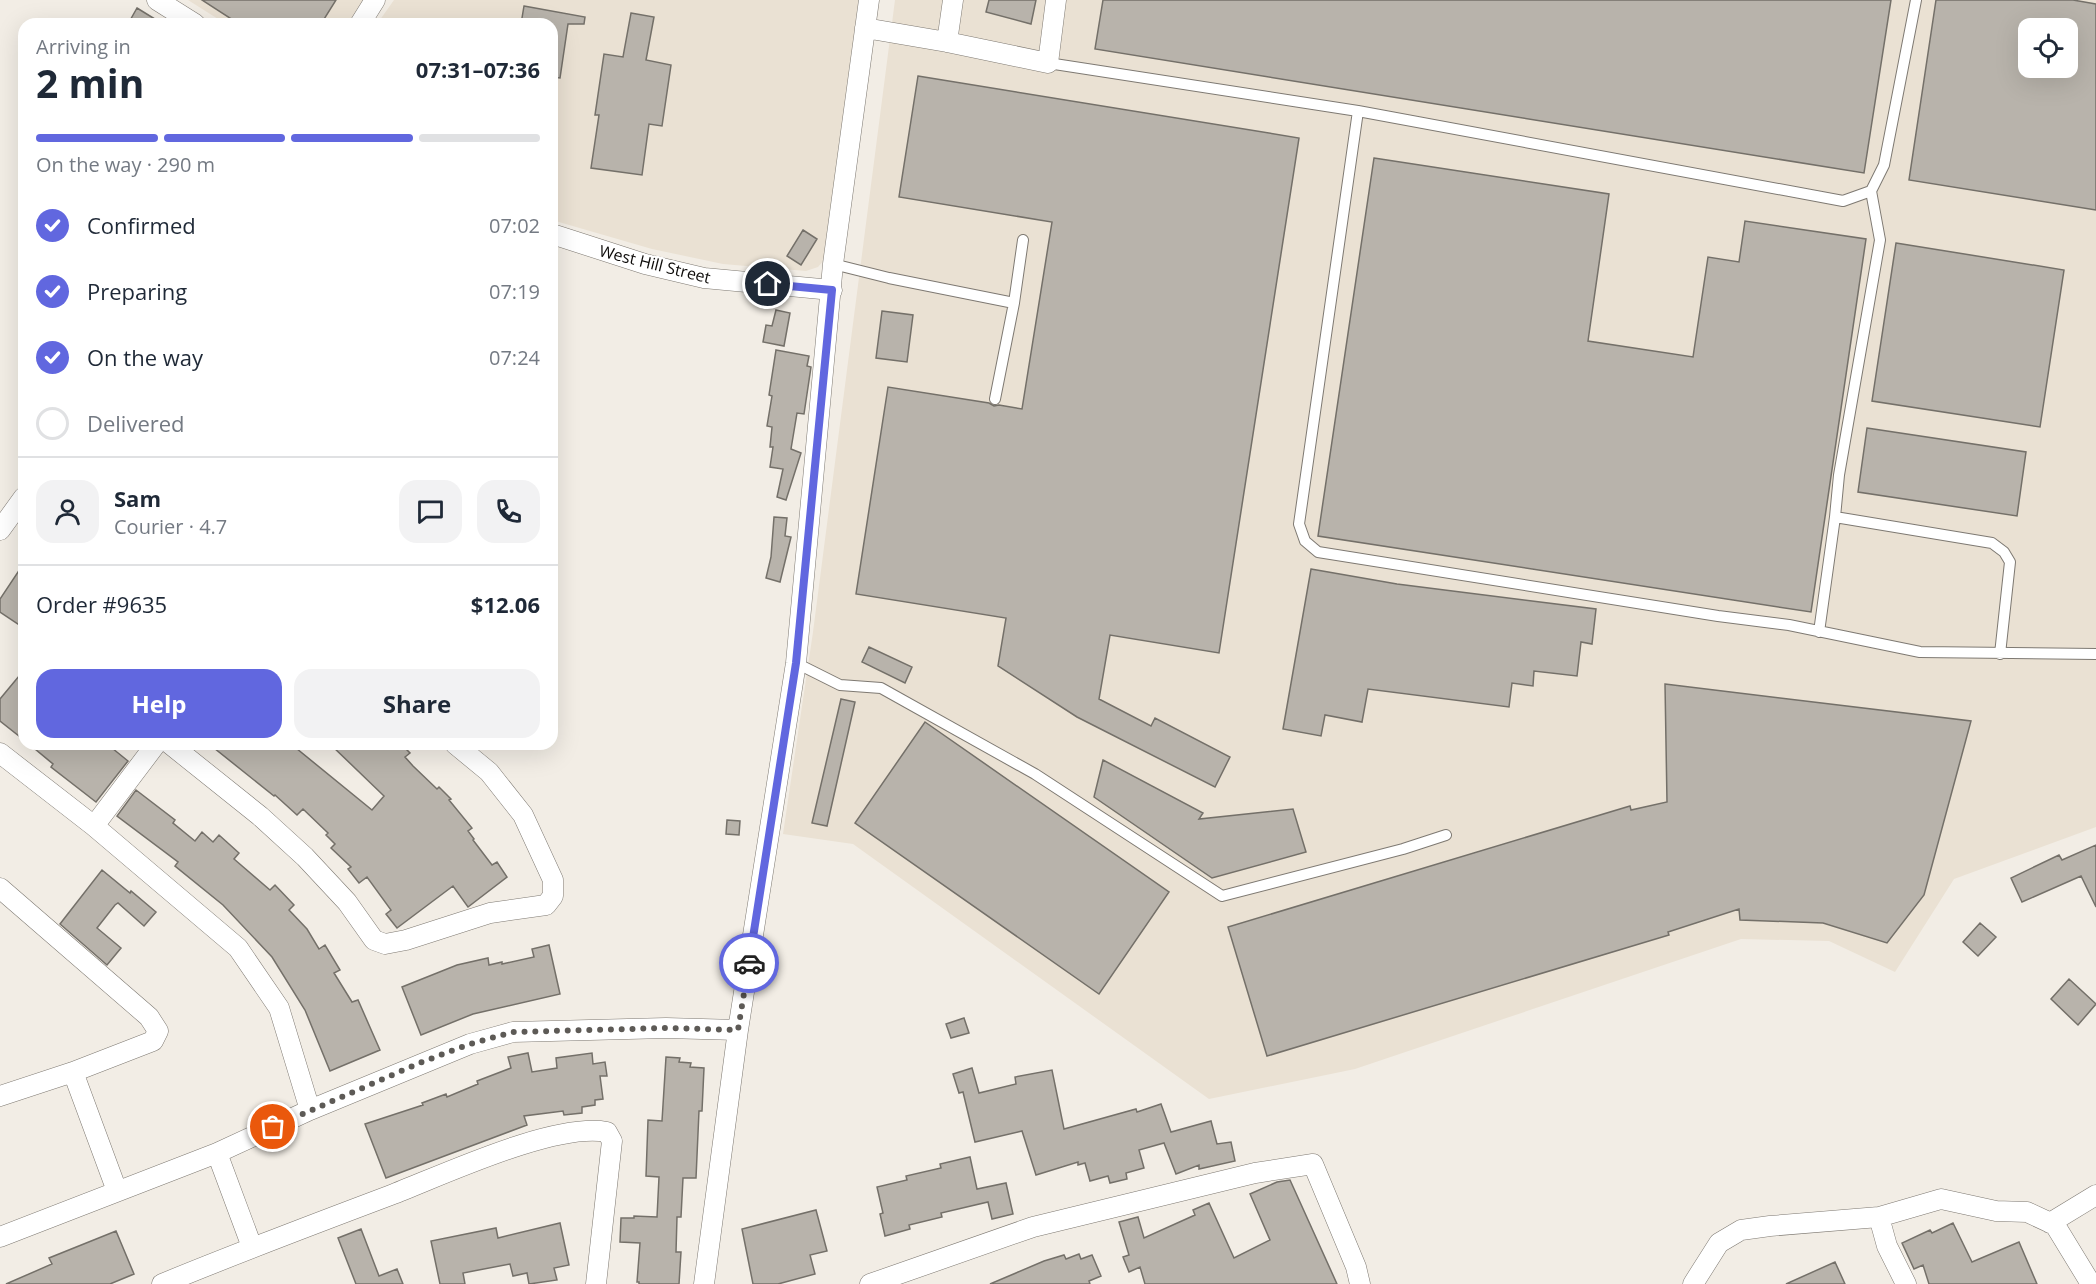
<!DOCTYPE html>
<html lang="en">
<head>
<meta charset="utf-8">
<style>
	body { margin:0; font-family:"Open Sans",sans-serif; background:#f2f2f3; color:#1f2937; height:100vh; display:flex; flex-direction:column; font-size:22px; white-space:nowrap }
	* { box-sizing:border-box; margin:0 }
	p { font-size:20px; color:#747a83 }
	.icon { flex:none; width:33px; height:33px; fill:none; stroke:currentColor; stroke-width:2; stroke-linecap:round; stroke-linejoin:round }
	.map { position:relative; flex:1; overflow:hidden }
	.drawer { position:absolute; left:18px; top:18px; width:540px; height:732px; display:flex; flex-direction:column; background:#fff; border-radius:18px; box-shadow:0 6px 24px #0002 }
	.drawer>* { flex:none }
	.fabs { position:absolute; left:2018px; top:18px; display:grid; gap:12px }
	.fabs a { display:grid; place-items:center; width:60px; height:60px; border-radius:12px; background:#fff; box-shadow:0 6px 24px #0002; font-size:30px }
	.pin { position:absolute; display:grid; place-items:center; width:51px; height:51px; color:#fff; margin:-26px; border:3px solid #fff; border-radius:50%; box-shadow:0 2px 6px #0007 }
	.courier { position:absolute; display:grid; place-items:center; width:60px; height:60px; margin:-30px; border:4px solid #6167df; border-radius:50%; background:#fff; color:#222; box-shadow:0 2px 8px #0007 }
	.headline em { font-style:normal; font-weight:700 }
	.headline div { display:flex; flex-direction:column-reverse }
	.headline { display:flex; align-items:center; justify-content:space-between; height:102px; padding:0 18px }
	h1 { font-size:39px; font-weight:700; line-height:45px }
	.bar { display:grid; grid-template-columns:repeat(4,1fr); gap:9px 6px; align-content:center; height:72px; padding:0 18px }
	.bar i { height:8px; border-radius:4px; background:#e0e1e3 }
	.bar .current { background:#6167df }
	.bar p { grid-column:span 4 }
	.line { display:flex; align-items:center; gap:15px; padding:0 18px; border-top:2px solid #e0e1e3 }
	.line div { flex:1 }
	.round { display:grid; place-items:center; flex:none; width:63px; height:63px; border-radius:18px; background:#f2f2f3 }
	ol { padding:0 18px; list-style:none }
	li { display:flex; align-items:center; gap:18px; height:66px }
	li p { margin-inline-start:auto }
	li .icon { padding:6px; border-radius:50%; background:#6167df; color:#fff; stroke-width:4 }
	li:last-child { color:#747a83 }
	li i { width:33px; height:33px; border:3px solid #e0e1e3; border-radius:50% }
	.action { display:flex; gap:12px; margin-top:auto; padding:12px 18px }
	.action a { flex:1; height:69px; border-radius:18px; background:#6167df; color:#fff; font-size:24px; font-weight:700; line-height:69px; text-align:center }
	.action a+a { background:#f2f2f3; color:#1f2937 }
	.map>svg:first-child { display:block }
	.built { fill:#eae1d3; fill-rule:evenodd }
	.building { fill:#b8b3ab; stroke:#747069; stroke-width:1.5; fill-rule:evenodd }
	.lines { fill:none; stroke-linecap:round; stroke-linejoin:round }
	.lane-casing { stroke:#7e7972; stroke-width:12 }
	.street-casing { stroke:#7e7972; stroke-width:21 }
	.lane { stroke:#fff; stroke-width:10 }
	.street { stroke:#fff; stroke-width:20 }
	.done { stroke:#5d5a56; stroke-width:6; stroke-dasharray:0 10.8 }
	.route { stroke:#6167df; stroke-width:8 }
	.labels { text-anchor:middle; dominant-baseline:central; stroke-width:4.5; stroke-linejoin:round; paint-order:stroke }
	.street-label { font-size:16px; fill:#0d0b09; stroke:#fff }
</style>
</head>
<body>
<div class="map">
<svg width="2096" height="1284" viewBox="0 0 2096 1284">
	<rect width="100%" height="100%" fill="#f2ede5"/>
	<path class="built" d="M 188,0 L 364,0 L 347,24 L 226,24 Z
		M 394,0 L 859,0 L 824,260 L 818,267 L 806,271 L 723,264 L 652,249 L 552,220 L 552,24 L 377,24 Z
		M 895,0 L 2096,0 L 2096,827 L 1954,879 L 1895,972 L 1829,941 L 1741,939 L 1355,1069 L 1209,1099 L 853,844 L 783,834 L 813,632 ZM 2028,28 L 2067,28 L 2067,68 L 2028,68 Z"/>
	<path class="building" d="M 202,0 L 336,0 L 321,24 L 239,24 Z
		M 989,0 L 1036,0 L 1031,24 L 986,12 Z
		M 1103,0 L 1891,0 L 1864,173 L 1095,49 Z
		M 1936,0 L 2073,0 L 2096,4 L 2096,210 L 1909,180 ZM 2028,28 L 2067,28 L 2067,68 L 2028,68 Z
		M 524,6 L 585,17 L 584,24 L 568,24 L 560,78 L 552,77 L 552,24 L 521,24 Z
		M 137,8 L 163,24 L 128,24 Z
		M 631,13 L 654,17 L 646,60 L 671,65 L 662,126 L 649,124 L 642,175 L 591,168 L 599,115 L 595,115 L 604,54 L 623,57 Z
		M 918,76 L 1299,138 L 1219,653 L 1110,635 L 1099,699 L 1151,726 L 1155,718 L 1230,757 L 1215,787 L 1077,717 L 998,666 L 1006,618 L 856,594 L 888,387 L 989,403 L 994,406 L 999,405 L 1022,409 L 1052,222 L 899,197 Z
		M 1374,158 L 1609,194 L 1588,341 L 1693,357 L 1708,257 L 1739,262 L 1745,221 L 1866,239 L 1811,612 L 1318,536 Z
		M 803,230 L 817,239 L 801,265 L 787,256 Z
		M 1896,243 L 2064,270 L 2040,427 L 1872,401 Z
		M 776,310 L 790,313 L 784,346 L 763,342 L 766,325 L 772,326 Z
		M 882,311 L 913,315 L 907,362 L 876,358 Z
		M 776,350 L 809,356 L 807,366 L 811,367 L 804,414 L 797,413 L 791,449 L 801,453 L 786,500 L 777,497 L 783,469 L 770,467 L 773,447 L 770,447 L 772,427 L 767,426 L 772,396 L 769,395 Z
		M 1867,428 L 2026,452 L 2017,516 L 1858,492 Z
		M 774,517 L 787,518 L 785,536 L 791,537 L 780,582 L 766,578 L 771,557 Z
		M 24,563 L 24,628 L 0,612 L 0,599 Z
		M 1311,569 L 1397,584 L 1596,609 L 1592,644 L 1581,642 L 1577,676 L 1534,671 L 1533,686 L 1512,683 L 1509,707 L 1368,689 L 1362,722 L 1325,715 L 1321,736 L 1283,729 Z
		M 869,647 L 912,667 L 905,683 L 862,662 Z
		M 24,670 L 24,740 L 0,721 L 0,699 Z
		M 1665,684 L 1971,721 L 1924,895 L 1887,943 L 1823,923 L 1740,920 L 1739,909 L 1668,932 L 1669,935 L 1267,1056 L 1228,927 L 1630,806 L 1631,810 L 1667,802 Z
		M 841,699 L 855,702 L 827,826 L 812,823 Z
		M 925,722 L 1169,892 L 1099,994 L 855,823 Z
		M 29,744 L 107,744 L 128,761 L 96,802 L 51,767 L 53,764 Z
		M 209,744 L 291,744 L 372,810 L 384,796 L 330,744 L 401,744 L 410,753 L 405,757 L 413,766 L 437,789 L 439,787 L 451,799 L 449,800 L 472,828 L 468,831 L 474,839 L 473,840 L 492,865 L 497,862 L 507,877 L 468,907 L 453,886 L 397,928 L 386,914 L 391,910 L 367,877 L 359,883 L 348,869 L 351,867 L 331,848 L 335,844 L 326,835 L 328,833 L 303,809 L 297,815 L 275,795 L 274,796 Z
		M 1103,760 L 1203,813 L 1199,819 L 1293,809 L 1306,852 L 1212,878 L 1094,797 Z
		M 136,790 L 175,820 L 173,823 L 195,841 L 202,832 L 213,842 L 219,835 L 239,853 L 234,859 L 270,890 L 275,885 L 294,905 L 289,910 L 307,929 L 319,949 L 325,945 L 340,970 L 334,973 L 352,1002 L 358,1000 L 380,1050 L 330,1071 L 305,1010 L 272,957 L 223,905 L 175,866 L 178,862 L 117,816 Z
		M 727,820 L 740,821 L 739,835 L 726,834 Z
		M 2096,845 L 2096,907 L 2081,876 L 2022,902 L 2011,878 L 2059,855 L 2062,860 Z
		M 102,870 L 130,893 L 131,891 L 156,912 L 144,926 L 118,903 L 115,905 L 97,928 L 121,948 L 107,965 L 60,924 Z
		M 1980,923 L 1996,937 L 1978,956 L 1963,942 Z
		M 549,945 L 560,994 L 473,1014 L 421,1035 L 402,987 L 457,965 L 488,958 L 489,965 L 502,962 L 502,964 L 534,957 L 532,949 Z
		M 2069,979 L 2096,1004 L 2078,1025 L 2051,999 Z
		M 964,1018 L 969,1033 L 951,1038 L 946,1024 Z
		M 528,1053 L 532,1072 L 557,1068 L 556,1058 L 592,1053 L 593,1064 L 605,1062 L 607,1076 L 600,1076 L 603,1099 L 595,1100 L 595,1105 L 582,1107 L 582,1113 L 564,1115 L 563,1111 L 524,1116 L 527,1125 L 386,1178 L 365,1124 L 423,1105 L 422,1103 L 446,1094 L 447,1097 L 478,1084 L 477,1081 L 511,1068 L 508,1057 Z
		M 666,1057 L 680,1058 L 679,1062 L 691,1063 L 690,1067 L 704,1068 L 702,1111 L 699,1111 L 696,1178 L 683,1178 L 681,1217 L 677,1217 L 676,1252 L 681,1252 L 679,1284 L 639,1284 L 639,1282 L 637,1282 L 640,1243 L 620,1242 L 621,1218 L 634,1218 L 634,1216 L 657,1217 L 659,1177 L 646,1176 L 648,1120 L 662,1121 Z
		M 972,1068 L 979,1093 L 1016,1084 L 1015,1077 L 1052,1070 L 1064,1129 L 1136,1109 L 1137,1112 L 1161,1104 L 1171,1132 L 1211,1121 L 1217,1144 L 1231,1142 L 1235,1161 L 1199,1169 L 1199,1165 L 1176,1174 L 1164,1143 L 1139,1150 L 1144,1168 L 1126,1173 L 1127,1179 L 1110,1183 L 1108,1176 L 1090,1181 L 1085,1163 L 1078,1165 L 1078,1162 L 1036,1175 L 1022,1131 L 975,1142 L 963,1092 L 959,1093 L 953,1074 Z
		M 970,1157 L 977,1189 L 1006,1183 L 1013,1214 L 992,1219 L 988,1202 L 941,1213 L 942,1217 L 909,1225 L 910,1229 L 885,1236 L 880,1214 L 883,1213 L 877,1187 L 907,1180 L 906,1176 L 941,1168 L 940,1164 Z
		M 1290,1180 L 1337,1284 L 1145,1284 L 1140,1267 L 1129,1272 L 1123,1257 L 1129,1255 L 1119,1222 L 1138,1217 L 1144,1238 L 1195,1215 L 1193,1210 L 1209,1203 L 1234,1258 L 1270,1240 L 1250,1194 L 1277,1182 Z
		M 816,1210 L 827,1251 L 810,1255 L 815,1274 L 778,1284 L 753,1284 L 742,1229 Z
		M 560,1223 L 569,1265 L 554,1268 L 557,1280 L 529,1284 L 527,1273 L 513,1276 L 510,1264 L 463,1273 L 465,1284 L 440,1284 L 431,1241 L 496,1228 L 498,1238 Z
		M 1953,1223 L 1972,1262 L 2019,1242 L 2037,1284 L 1929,1284 L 1923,1265 L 1914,1269 L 1902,1243 L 1930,1230 L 1932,1233 Z
		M 361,1229 L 379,1276 L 397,1269 L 403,1284 L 356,1284 L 338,1238 Z
		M 116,1231 L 134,1274 L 110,1284 L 6,1284 L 52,1264 L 49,1258 Z
		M 1079,1254 L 1081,1259 L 1092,1255 L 1101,1276 L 1089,1281 L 1090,1284 L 990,1284 L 1044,1261 L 1064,1255 L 1066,1259 Z
		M 1835,1262 L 1845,1284 L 1786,1284 Z"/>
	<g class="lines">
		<defs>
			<path id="lane" d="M 1048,63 L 1358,111 L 1843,201 L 1871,191 L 1884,165 L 1916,0
				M 1358,111 L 1299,524 L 1305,541 L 1318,552 L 1718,616 L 1789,625 L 1920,652 L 2096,654
				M 1871,191 L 1880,240 L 1839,475 L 1835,517 L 1992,543 L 2004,552 L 2010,562 L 2000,654
				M 833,264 L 889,278 L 1014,303
				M 995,399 L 1014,303 L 1023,240
				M 1819,632 L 1835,517
				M 796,663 L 840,685 L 881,688 L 1035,774 L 1222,896 L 1403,849 L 1446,835"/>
			<path id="street" d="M 157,0 L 195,24
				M 360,24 L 375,0
				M 865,28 L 947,42 L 1048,63 L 1056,0
				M 947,42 L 953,0
				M 552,234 L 645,264 L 704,278 L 832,290
				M 0,530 L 24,497
				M 170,744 L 260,816 L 305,857 L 347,902 L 374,940 L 385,944 L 406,940 L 490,913 L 546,905 L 553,896 L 553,880 L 523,815 L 489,772 L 455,744
				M 0,753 L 94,826 L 238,948 L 279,1008 L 310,1110
				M 94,826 L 156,744
				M 0,888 L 149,1017 L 158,1031 L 153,1041 L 73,1072 L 0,1096
				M 73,1072 L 117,1191
				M 217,1153 L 252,1247
				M 2050,1223 L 2096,1195
				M 0,1237 L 217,1153 L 310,1110 L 470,1044 L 513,1032 L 666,1028 L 738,1030
				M 162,1284 C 237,1253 314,1224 391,1195 C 443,1175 555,1122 607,1132 L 612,1141 L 596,1284
				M 704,1284 L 738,1030 L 796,663 L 833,264 L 869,0
				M 870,1284 L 1033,1227 L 1255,1173 L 1313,1164 L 1356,1267 L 1360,1284
				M 1693,1284 L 1719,1243 L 1741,1230 L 1770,1226 L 1879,1217
				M 1906,1284 L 1887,1246 L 1879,1217 L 1941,1199 L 1996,1211 L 2027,1212 L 2055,1225 L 2091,1284"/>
		</defs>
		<use href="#lane" class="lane-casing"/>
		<use href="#street" class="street-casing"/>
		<use href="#lane" class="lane"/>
		<use href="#street" class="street"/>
	</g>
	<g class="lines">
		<path class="done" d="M 273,1127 L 422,1062 L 470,1044 L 513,1032 L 666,1028 L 738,1030 L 749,963"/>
		<path class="route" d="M 749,963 L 796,663 L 832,290 L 768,284"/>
	</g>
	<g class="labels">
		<g class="street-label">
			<text transform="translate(655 264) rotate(14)">West Hill Street</text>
		</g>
	</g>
</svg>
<div class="fabs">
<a><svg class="icon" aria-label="locate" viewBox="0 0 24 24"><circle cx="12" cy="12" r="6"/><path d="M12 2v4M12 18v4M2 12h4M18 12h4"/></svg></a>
</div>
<div class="pin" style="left:273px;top:1127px;background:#ea580c"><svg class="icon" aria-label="bag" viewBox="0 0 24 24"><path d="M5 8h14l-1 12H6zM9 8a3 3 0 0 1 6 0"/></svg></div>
<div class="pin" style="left:768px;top:284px;background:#1f2937"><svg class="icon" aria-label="home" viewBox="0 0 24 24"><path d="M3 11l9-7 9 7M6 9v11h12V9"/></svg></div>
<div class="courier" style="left:749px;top:963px"><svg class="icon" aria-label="car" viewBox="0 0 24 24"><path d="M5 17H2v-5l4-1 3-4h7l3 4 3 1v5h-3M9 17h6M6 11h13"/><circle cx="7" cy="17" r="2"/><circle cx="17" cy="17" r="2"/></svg></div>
<section class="drawer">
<div class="headline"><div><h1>2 min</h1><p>Arriving in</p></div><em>07:31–07:36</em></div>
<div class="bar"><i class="current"></i><i class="current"></i><i class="current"></i><i></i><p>On the way · 290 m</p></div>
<ol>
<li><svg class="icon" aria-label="check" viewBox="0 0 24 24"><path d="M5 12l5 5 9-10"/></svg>Confirmed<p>07:02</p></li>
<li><svg class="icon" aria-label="check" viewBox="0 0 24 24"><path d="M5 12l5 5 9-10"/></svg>Preparing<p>07:19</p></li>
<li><svg class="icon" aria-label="check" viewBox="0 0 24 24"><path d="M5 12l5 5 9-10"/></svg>On the way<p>07:24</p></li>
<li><i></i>Delivered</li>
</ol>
<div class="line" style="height:108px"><a class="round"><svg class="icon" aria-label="person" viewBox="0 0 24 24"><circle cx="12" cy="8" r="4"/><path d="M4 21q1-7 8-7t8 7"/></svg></a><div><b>Sam</b><p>Courier · 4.7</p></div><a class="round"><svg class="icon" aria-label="chat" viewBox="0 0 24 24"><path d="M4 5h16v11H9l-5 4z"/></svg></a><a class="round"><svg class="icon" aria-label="phone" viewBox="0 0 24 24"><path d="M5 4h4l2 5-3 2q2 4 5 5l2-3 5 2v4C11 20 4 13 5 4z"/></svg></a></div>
<div class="line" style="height:78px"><div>Order #9635</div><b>$12.06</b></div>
<div class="action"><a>Help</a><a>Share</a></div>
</section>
</div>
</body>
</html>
